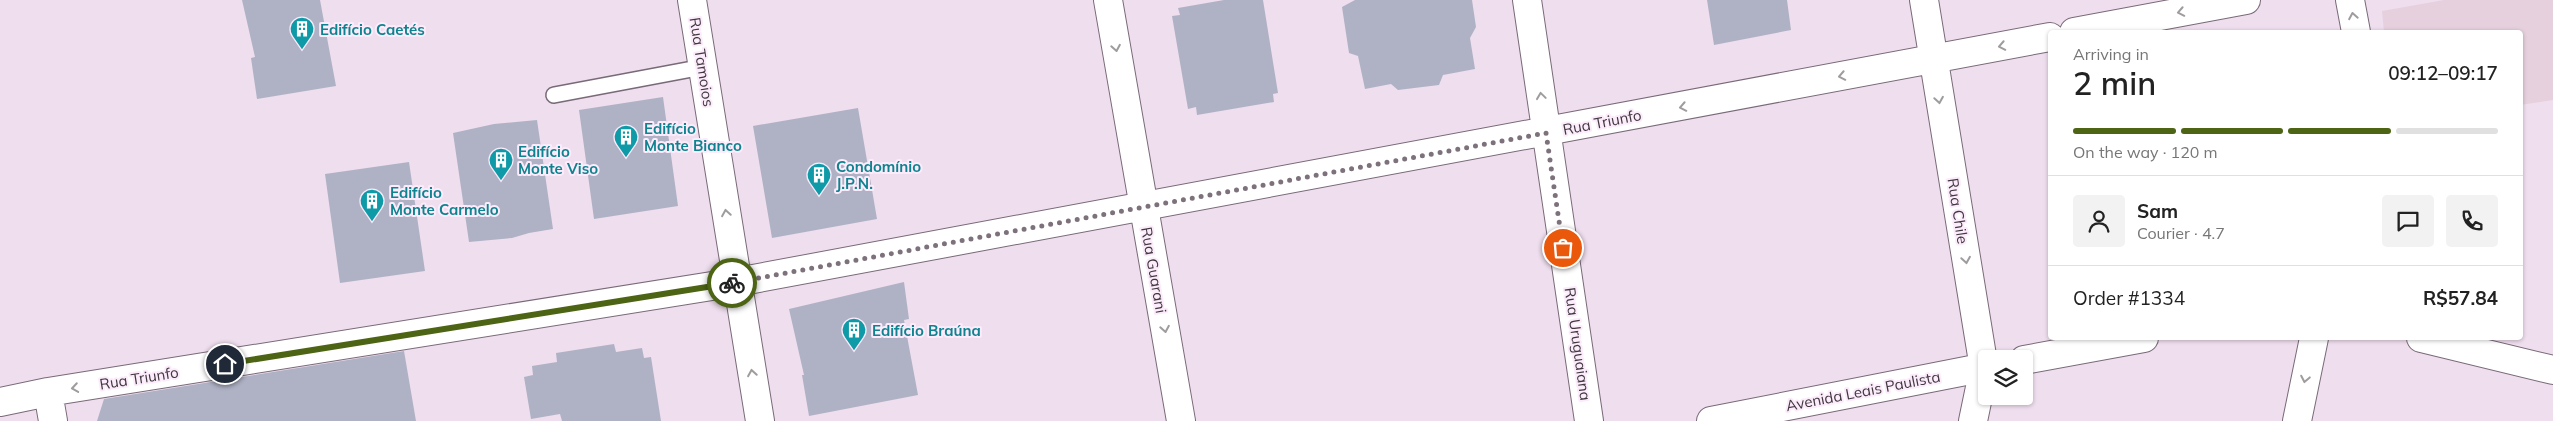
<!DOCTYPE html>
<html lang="en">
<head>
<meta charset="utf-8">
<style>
	body { margin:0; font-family:Mulish,sans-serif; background:#f2f2f2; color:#222; height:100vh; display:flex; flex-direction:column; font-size:19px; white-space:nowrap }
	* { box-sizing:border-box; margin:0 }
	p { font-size:16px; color:#767676 }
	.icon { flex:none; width:28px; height:28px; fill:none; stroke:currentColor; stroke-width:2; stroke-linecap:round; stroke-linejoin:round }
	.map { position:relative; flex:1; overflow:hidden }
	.drawer { position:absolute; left:2048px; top:30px; width:475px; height:310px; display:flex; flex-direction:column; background:#fff; border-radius:5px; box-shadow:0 1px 4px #0004 }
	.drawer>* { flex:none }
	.tools { position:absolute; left:1978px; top:350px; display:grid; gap:10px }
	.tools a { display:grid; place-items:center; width:55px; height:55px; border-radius:5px; background:#fff; box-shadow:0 1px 4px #0004; font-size:25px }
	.pin { position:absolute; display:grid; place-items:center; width:42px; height:42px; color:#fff; margin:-21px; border:2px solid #fff; border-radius:50%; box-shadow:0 1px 5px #0007 }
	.courier { position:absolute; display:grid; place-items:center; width:50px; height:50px; margin:-25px; border:4px solid #4c6413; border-radius:50%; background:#fff; color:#222; box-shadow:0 1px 6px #0007 }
	.head em { font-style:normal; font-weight:600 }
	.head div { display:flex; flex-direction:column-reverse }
	.head { display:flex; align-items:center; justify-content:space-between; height:85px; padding:0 25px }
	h1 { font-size:32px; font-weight:600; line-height:38px }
	.bar { display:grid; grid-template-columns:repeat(4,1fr); gap:8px 5px; align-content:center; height:60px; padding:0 25px }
	.bar i { height:6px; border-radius:4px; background:#e0e0e0 }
	.bar .selected { background:#4c6413 }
	.bar p { grid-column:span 4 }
	.line { display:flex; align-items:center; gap:12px; padding:0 25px; border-top:1px solid #e0e0e0 }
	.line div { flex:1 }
	.round { display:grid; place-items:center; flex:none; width:52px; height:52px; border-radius:5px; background:#f2f2f2 }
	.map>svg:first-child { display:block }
	.medical { fill:#e6d0de }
	.building { fill:#afb2c5 }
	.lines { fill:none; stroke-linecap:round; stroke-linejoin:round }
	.service-casing { stroke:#796a78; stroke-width:18 }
	.minor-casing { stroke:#796a78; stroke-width:30 }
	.tertiary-casing { stroke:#796a78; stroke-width:30 }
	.service { stroke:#fff; stroke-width:15 }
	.minor { stroke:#fff; stroke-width:28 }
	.tertiary { stroke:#fff; stroke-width:28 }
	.oneway { stroke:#9f9c9e }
	.done { stroke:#7d727c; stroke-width:5; stroke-dasharray:0 9 }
	.route { stroke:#4c6413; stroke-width:6 }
	.labels { text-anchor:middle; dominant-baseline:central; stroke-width:4; stroke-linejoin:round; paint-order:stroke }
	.culture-label { font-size:15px; font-weight:bold; fill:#0d838f; stroke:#fcebfb; text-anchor:start }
	.street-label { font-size:15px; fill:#3f383e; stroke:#fcebfb }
</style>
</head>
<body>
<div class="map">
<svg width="2553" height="421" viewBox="0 0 2553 421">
	<rect width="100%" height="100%" fill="#efdeee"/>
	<path class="medical" d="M 2444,0 L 2553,0 L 2553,100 L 2520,105 L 2520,32 L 2384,32 L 2382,11 Z"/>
	<path class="building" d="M 242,0 L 320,0 L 336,86 L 257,99 L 251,58 L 255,57 Z
		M 1224,0 L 1263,0 L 1278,93 L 1273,94 L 1274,102 L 1197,115 L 1196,107 L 1188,109 L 1172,16 L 1180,15 L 1178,8 Z
		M 1355,0 L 1472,0 L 1476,27 L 1470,38 L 1475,69 L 1443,75 L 1439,85 L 1398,90 L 1391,84 L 1365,89 L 1358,56 L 1349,53 L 1342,7 Z
		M 1707,0 L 1787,0 L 1791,30 L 1714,45 Z
		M 663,97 L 678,206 L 594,219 L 579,110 Z
		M 858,108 L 877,219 L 772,238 L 753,126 Z
		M 537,120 L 553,229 L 529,233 L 512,238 L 469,242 L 453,133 L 494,124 Z
		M 409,162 L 425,271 L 340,283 L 325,174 Z
		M 904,282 L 909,319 L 904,320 L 918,395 L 809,416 L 802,375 L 804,375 L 789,309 Z
		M 614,344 L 616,352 L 642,348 L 644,358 L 651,357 L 661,421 L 562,421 L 560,414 L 531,419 L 524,377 L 533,375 L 532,366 L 557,362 L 556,353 Z
		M 404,351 L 416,421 L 97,421 L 104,399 Z"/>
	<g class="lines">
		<defs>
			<path id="service" d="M 554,95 L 703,67"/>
			<path id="minor" d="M 692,0 L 760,421
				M 1108,0 L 1181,421
				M 1527,0 L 1589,421
				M 1924,0 L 1984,368 L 1973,421
				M 2350,0 L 2356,32
				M 2074,32 L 2246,0
				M 48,392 L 53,421
				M 0,402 L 48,392 L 737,282 L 2050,37
				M 2297,421 L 2314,338"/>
			<path id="tertiary" d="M 2421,338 L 2553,370
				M 2024,360 L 2144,338
				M 1711,421 L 1986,367"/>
		</defs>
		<use href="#service" class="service-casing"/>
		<use href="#minor" class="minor-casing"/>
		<use href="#tertiary" class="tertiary-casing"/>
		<use href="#service" class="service"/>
		<use href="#minor" class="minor"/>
		<use href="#tertiary" class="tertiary"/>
	</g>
	<defs><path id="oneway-chevron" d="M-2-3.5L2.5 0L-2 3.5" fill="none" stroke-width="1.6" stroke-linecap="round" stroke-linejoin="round" transform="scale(1.25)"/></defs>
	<g class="oneway">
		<use href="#oneway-chevron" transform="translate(2181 12) rotate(169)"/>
		<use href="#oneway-chevron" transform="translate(2353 16) rotate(-100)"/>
		<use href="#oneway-chevron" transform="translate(2002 46) rotate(169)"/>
		<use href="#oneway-chevron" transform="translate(1116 48) rotate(80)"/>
		<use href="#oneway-chevron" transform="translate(1842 76) rotate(169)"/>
		<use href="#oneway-chevron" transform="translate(1541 96) rotate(-98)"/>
		<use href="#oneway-chevron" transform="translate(1939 100) rotate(81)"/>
		<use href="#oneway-chevron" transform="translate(1683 107) rotate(169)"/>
		<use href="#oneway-chevron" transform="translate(726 213) rotate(-99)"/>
		<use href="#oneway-chevron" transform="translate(1966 260) rotate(81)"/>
		<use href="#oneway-chevron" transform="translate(1165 329) rotate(80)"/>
		<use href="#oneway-chevron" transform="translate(752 373) rotate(-99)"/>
		<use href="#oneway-chevron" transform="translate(2305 379) rotate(101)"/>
		<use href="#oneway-chevron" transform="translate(75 388) rotate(171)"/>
	</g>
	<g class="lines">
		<path class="done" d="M 732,283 L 1546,133 L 1563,248"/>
		<path class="route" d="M 225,364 L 732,283"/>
	</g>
	<defs>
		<symbol id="building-pin" viewBox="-11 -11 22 30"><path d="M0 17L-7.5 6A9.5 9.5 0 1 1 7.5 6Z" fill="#0f9aa8" stroke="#fcebfb"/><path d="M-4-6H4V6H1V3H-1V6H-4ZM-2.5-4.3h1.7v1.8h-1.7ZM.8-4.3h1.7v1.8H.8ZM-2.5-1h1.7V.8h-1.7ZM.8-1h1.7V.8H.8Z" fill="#fff"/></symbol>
	</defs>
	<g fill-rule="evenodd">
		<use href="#building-pin" x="288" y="15" width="28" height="38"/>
		<use href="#building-pin" x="612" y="123" width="28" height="38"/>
		<use href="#building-pin" x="487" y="146" width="28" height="38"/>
		<use href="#building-pin" x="805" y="161" width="28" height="38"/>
		<use href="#building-pin" x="358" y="187" width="28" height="38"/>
		<use href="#building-pin" x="840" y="316" width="28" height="38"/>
	</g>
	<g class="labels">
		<g class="culture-label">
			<text x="320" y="29">Edifício Caetés</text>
			<text x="644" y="128">Edifício<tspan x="644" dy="17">Monte Bianco</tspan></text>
			<text x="518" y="151">Edifício<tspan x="518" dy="17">Monte Viso</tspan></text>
			<text x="836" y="166">Condomínio<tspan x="836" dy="17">J.P.N.</tspan></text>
			<text x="390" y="192">Edifício<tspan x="390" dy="17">Monte Carmelo</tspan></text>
			<text x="872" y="330">Edifício Braúna</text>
		</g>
		<g class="street-label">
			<text transform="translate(702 62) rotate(81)">Rua Tamoios</text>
			<text transform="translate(1602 122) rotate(-11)">Rua Triunfo</text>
			<text transform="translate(1958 211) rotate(81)">Rua Chile</text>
			<text transform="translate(1154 270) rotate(80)">Rua Guarani</text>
			<text transform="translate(1578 344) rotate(82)">Rua Uruguaiana</text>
			<text transform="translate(139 378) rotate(-9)">Rua Triunfo</text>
			<text transform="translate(1863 391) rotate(-11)">Avenida Leais Paulista</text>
		</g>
	</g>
</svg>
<div class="tools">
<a><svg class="icon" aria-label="layers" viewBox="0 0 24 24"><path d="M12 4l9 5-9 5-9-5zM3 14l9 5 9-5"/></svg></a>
</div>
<div class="pin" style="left:1563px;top:248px;background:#ea580c"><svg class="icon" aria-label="bag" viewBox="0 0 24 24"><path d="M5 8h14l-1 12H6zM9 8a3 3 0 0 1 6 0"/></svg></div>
<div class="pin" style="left:225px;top:364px;background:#1f2937"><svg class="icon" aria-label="home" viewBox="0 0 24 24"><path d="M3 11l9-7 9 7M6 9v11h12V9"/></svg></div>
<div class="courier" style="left:732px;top:283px"><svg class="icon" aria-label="bike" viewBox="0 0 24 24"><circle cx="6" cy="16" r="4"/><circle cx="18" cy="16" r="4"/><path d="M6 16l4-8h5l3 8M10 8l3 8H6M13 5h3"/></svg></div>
<section class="drawer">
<div class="head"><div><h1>2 min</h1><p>Arriving in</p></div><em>09:12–09:17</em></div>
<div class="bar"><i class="selected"></i><i class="selected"></i><i class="selected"></i><i></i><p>On the way · 120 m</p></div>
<div class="line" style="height:90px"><a class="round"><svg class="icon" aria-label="person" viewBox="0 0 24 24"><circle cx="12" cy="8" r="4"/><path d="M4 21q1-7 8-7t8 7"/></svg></a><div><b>Sam</b><p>Courier · 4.7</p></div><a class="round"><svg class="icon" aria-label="chat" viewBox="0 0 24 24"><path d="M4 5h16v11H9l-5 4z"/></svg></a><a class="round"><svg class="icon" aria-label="phone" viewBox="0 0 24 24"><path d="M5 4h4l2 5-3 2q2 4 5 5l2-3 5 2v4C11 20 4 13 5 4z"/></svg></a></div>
<div class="line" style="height:65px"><div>Order #1334</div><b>R$57.84</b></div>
</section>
</div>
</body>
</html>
